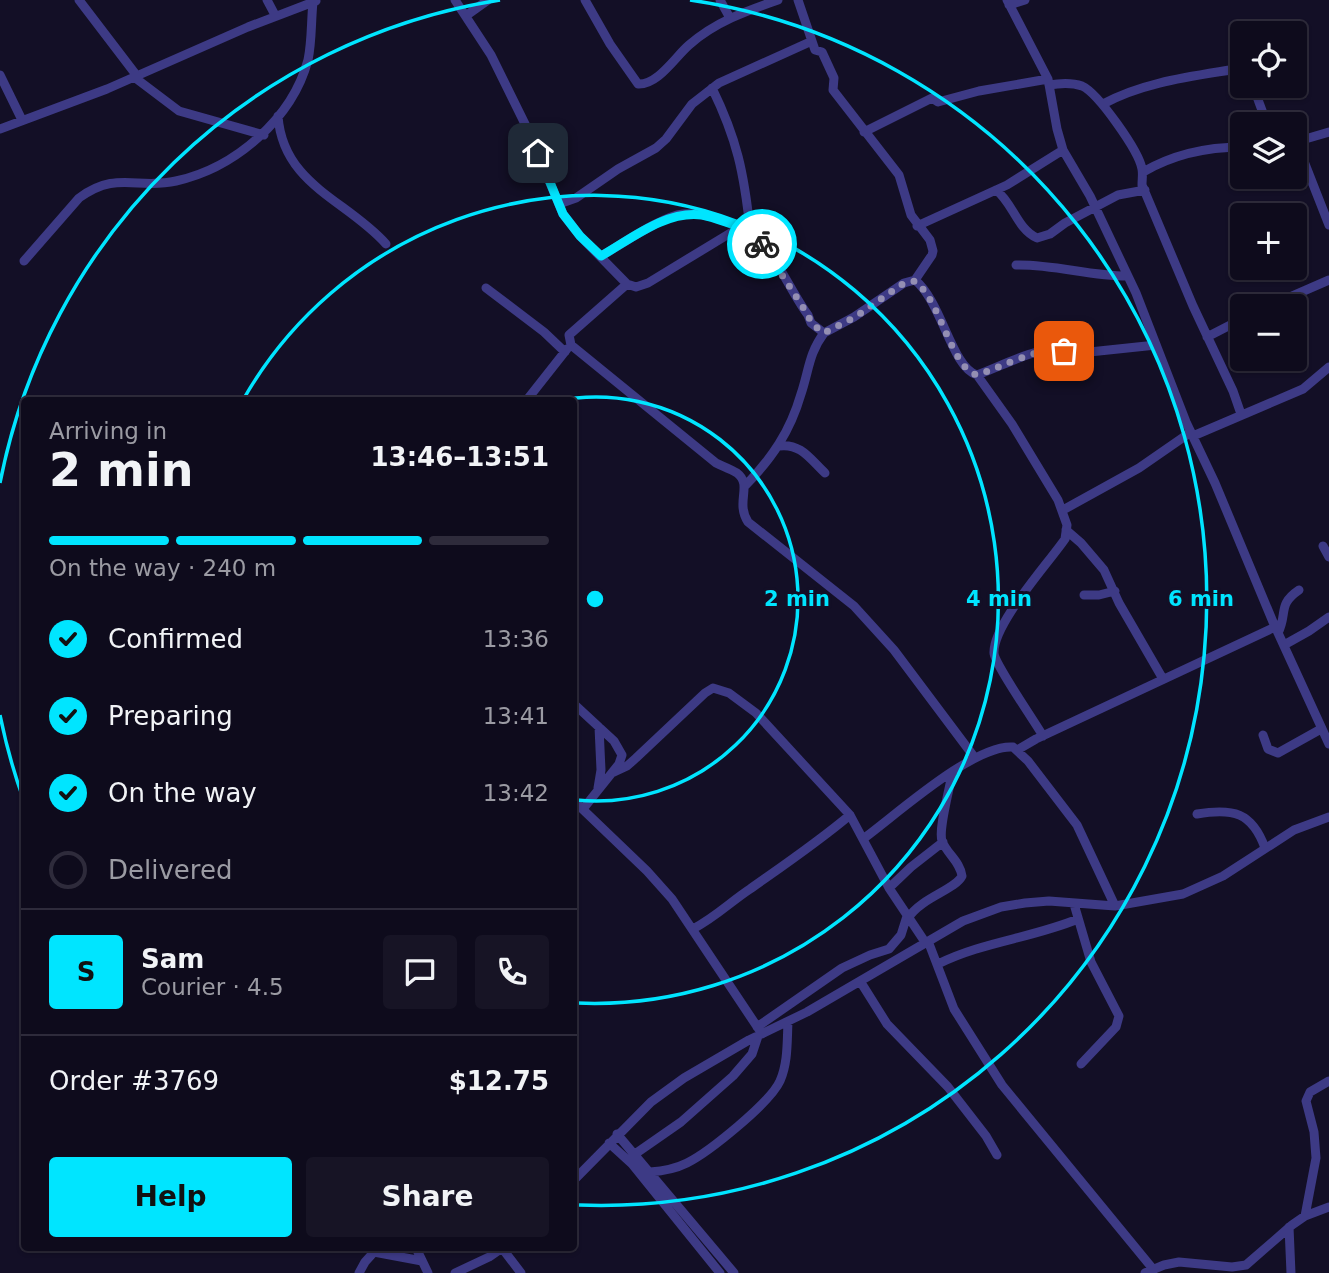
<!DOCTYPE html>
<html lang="en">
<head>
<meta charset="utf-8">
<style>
	body { margin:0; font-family:"DejaVu Sans",sans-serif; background:#171425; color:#f1f3f6; height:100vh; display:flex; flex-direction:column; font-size:26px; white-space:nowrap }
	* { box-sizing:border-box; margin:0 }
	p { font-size:23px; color:#9b9ba3 }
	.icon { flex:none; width:38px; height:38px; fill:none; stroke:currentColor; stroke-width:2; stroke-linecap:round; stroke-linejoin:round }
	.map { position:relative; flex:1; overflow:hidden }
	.details { position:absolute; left:21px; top:397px; width:556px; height:854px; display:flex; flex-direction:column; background:#0e0b1c; border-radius:7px; box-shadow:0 2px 5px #0004,0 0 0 2px #2e2b3b }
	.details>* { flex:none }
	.controls { position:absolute; left:1230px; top:21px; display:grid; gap:14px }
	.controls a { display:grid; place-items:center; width:77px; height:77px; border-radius:7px; background:#0e0b1c; box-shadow:0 2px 5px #0004,0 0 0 2px #2e2b3b; font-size:35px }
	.pin { position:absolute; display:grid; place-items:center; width:60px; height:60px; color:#fff; margin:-30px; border-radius:14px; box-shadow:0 4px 10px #0006 }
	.courier { position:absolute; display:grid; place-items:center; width:70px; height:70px; margin:-35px; border:5px solid #00e5ff; border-radius:50%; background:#fff; color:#222; box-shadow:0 2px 9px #0007 }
	.overview em { font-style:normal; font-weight:700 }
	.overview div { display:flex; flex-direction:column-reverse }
	.overview { display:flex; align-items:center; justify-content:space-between; height:119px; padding:0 28px }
	h1 { font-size:46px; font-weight:700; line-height:52px }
	.bar { display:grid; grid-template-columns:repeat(4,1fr); gap:10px 7px; align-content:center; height:84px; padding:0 28px }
	.bar i { height:9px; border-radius:5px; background:#2e2b3b }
	.bar .selected { background:#00e5ff }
	.bar p { grid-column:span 4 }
	.line { display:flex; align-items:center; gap:18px; padding:0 28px; border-top:2px solid #2e2b3b }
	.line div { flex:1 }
	.round { display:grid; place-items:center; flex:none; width:74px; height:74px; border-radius:7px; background:#171425 }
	ol { padding:0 28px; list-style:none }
	li { display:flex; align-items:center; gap:21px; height:77px }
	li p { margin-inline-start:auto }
	li .icon { padding:7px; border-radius:50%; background:#00e5ff; color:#111; stroke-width:4 }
	li:last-child { color:#9b9ba3 }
	li i { width:38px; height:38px; border:4px solid #2e2b3b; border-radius:50% }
	.primary-button { display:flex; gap:14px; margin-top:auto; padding:14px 28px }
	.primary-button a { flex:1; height:80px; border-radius:7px; background:#00e5ff; color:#111; font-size:28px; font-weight:700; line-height:80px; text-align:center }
	.primary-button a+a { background:#171425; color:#f1f3f6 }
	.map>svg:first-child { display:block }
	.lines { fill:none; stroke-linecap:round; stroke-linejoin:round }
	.minor { stroke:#3d3a85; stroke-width:9 }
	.done { stroke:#948fb3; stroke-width:7; stroke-dasharray:0 12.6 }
	.route { stroke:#00e5ff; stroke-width:9 }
	.ring { fill:none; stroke:#00e5ff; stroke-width:3.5 }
	.centre { fill:#00e5ff; stroke:#130f26; stroke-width:3.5 }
	.ring-label { font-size:21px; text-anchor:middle; font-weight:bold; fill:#00e5ff; stroke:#130f26; stroke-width:6; stroke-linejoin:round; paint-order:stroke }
</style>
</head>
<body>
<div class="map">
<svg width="1329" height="1273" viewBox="0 0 1329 1273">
	<rect width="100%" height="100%" fill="#130f26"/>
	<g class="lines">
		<path class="minor" d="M 79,0 L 137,76
			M 267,0 L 275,15
			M 455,0 L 491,55 L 527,128 L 563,214 L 580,236 L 627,284 L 636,287 L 648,283 L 737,229 C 741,228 744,227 748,228 C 765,234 794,298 808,315 L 811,323 L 824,333 L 854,317 L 904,283 L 915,280 C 942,302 952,368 977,375 C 999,367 1035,348 1058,349 C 1066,350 1072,353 1080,353 L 1156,345
			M 585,0 L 610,44 L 638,84 C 658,85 675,57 689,45 C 715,22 746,11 778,0
			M 720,0 L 730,18
			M 798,0 L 815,50 L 822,52 L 834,78 L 833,90 L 899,175 L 911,215 L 930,240 L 933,251 L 932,255 L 915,280
			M 1007,0 L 1048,79 L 1057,129 L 1063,150 L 1090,196 L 1136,293 L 1186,422 L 1215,483 L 1273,622 L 1329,744
			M 1009,5 L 1025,0
			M 467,15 L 488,0
			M 0,75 L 22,120
			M 134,77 L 179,111 L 264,135
			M 1049,85 C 1060,83 1071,82 1082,86 C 1098,93 1139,151 1142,169 C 1143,174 1142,179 1142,185 L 1193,306 L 1233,391 L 1241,414
			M 1253,86 L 1267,124
			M 712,88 C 737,139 744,173 750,229
			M 1103,104 C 1145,81 1196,76 1242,68
			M 278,116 C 283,185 347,200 386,244
			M 0,129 L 107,89 L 248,27 L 316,1
			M 864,132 L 932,98 L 938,102 L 979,91 L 1048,79
			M 1296,141 L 1329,225
			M 1295,142 L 1329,132
			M 1143,172 C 1174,154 1207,147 1242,147
			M 996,190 C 1013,203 1017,229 1037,238 L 1050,234 L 1065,223 L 1118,195 L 1145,190
			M 559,204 L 576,198 L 618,169 L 656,148 L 666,139 L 692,104 L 719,83 L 812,41
			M 917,226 L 1007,185 L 1063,150
			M 601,256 C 621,245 662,216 683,214 C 703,212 723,220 741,228
			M 24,261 L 79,198 C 117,170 137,190 176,181 C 235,168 292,119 308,60 C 312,41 311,21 313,2
			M 1016,265 C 1054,264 1089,276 1127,276
			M 627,284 L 569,335 L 571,345 L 716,463 C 722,466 731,469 737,473 C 753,485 735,502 748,522 L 854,606 L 894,650 L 975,758
			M 486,288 L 544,332 L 565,352
			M 1269,306 L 1329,280
			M 1207,337 L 1242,319
			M 977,375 L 1012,424 L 1058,500 L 1067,525 L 1065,539 C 1047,565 993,624 994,653 C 994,663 1035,722 1043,736
			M 526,401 L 567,349
			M 1193,436 L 1303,389 L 1329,367
			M 779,446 C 801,443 810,459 825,473
			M 745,486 C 772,458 790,432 801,394 C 809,370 809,353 824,333
			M 1063,510 L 1139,468 L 1191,432
			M 1066,530 L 1081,543 L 1104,570 L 1119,603 L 1163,679
			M 1323,546 L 1329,557
			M 1084,595 L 1099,595 L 1115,591
			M 1278,633 C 1288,613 1277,605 1299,590
			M 1284,645 L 1309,631 L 1329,617
			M 574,704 L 614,741 L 622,755 L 619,764 L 583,809
			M 1263,735 L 1268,749 L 1278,753 L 1321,729
			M 1017,750 L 1036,739 L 1275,627
			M 612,773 L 627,766 L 636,758 L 705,693 L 713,688 L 729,693 L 756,713 L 850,815 L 889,888 L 925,942
			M 598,788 L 601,770 L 599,727
			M 574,801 L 647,871 L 672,899 L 762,1034
			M 1197,814 C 1233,808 1252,812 1265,848
			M 863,839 C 896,815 974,744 1013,747 L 1028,761 L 1077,825 L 1115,906
			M 889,888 L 911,867 L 943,842
			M 1074,904 L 1091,962 L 1119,1016 L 1116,1027 L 1081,1064
			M 908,918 C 922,897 955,890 962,876 C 960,861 947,854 942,841 C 938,829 950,789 952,773
			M 693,929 C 717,916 729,903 750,889 C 784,865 818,842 850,815
			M 928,941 L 954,1009 L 1002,1085 L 1153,1269
			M 938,964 C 982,942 1032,938 1078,919
			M 860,981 L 887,1024 L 948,1087 L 986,1136 L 997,1155
			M 757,1027 L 842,968 L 870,955 L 889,949 L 901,935 L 907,916
			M 617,1134 L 734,1273
			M 609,1143 L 632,1164 L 720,1273
			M 635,1154 L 681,1122 L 733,1076 L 752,1054 L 758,1036
			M 650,1172 C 664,1171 675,1169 687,1163 C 709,1152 770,1103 780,1081 C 788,1063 787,1042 788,1022
			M 574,1180 L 651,1102 L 684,1078 L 749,1040 L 807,1012 L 963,921 L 1001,907 L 1025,903 L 1049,901 L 1115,906 L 1183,894 L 1223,876 L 1294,830 L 1329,817
			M 1305,1216 L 1316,1158 L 1314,1132 L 1306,1101 L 1310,1092 L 1329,1081
			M 1289,1227 L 1291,1273
			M 416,1248 L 428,1273
			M 502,1248 L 521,1273
			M 359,1273 L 365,1262 L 374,1252 L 422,1261
			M 455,1273 L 489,1257 L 502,1248
			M 1145,1273 L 1164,1265 L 1179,1262 L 1232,1267 L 1246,1265 L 1292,1225 L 1305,1216 L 1329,1207"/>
	</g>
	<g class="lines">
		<path class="done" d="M 762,244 L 808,315 L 811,323 L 824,333 L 855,317 L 904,283 L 915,281 C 941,301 951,368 977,375 C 1000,368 1041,345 1064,351"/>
		<path class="route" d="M 538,153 L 563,214 L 580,236 L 601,256 C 631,239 666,210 702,215 C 718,218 733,226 750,229 L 762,244"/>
	</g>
	<g class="ring">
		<path d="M556 401A202 202 0 1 1 576 800"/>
		<path d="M243 400A404 404 0 1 1 577 1003"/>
		<path d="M24 801A606 606 0 0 1 0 715M0 483A606 606 0 0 1 500 0M690 0A606 606 0 0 1 579 1205"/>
	</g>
	<circle cx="595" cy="599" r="10" class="centre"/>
	<g class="ring-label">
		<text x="797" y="606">2 min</text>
		<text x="999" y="606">4 min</text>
		<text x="1201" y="606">6 min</text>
	</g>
</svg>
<div class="controls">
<a><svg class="icon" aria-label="locate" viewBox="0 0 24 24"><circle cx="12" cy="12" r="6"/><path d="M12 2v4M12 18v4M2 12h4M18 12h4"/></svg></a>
<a><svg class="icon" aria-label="layers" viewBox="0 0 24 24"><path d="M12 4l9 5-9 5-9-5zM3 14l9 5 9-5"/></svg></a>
<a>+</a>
<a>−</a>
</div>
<div class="pin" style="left:1064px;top:351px;background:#ea580c"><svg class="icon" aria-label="bag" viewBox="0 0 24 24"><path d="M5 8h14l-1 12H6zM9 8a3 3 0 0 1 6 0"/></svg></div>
<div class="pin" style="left:538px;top:153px;background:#1f2937"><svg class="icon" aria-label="home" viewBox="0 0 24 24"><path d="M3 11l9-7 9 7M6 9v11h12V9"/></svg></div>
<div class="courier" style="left:762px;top:244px"><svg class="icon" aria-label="bike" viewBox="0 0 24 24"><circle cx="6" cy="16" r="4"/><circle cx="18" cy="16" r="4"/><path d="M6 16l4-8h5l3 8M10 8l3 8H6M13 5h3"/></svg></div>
<section class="details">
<div class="overview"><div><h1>2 min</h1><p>Arriving in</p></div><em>13:46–13:51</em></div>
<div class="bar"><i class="selected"></i><i class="selected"></i><i class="selected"></i><i></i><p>On the way · 240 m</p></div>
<ol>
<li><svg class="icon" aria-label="check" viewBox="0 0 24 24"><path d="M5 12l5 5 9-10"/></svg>Confirmed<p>13:36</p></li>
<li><svg class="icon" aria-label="check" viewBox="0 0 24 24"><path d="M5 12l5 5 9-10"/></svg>Preparing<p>13:41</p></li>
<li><svg class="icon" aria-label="check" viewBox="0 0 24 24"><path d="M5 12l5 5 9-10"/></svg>On the way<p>13:42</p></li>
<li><i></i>Delivered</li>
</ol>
<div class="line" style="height:126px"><b class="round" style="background:#00e5ff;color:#111">S</b><div><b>Sam</b><p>Courier · 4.5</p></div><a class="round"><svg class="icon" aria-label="chat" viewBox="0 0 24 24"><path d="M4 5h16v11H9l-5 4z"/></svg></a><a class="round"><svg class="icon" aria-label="phone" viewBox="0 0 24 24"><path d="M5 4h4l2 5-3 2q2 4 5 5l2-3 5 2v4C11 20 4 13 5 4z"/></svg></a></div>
<div class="line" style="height:91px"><div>Order #3769</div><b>$12.75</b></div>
<div class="primary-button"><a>Help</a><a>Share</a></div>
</section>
</div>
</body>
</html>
